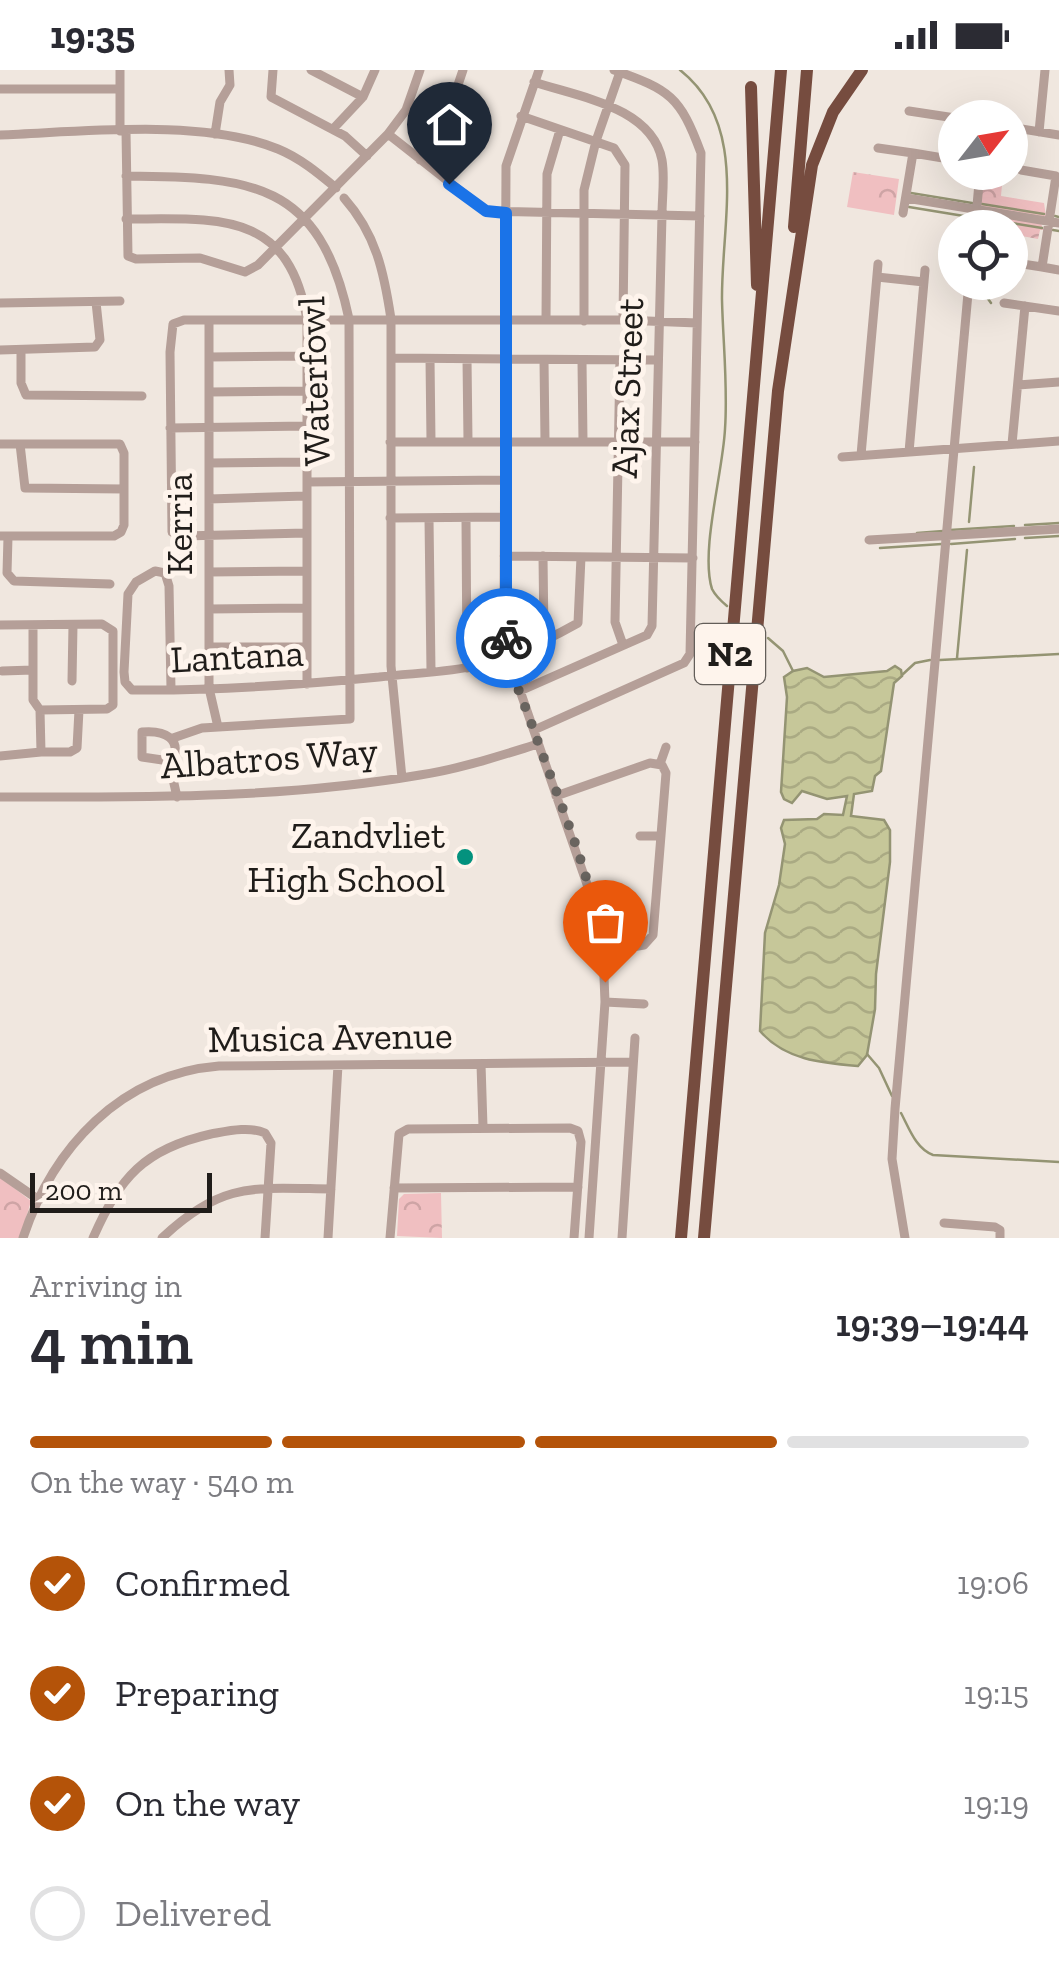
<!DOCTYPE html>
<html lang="en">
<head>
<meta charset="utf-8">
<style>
	body { margin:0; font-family:"Zilla Slab",serif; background:#f2f2f3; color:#2b2b33; height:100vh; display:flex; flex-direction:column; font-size:38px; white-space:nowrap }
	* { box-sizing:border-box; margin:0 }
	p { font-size:32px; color:#7c7c81 }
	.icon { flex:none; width:55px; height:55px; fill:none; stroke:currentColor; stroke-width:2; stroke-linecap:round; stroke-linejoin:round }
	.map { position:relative; height:1168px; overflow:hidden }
	.details { display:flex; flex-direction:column; background:#fff; flex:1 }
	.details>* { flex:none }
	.needle { width:65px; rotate:59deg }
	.fabs { position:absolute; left:938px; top:30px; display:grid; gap:20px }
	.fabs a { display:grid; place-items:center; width:90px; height:90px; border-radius:50%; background:#fff; box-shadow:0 10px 40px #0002; font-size:50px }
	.scale { position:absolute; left:30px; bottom:25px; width:182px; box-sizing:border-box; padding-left:10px; border:5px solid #201d1a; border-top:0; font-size:28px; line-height:35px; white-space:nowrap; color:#201d1a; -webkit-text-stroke:8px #fef4ec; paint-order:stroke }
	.pin { position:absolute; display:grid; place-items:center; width:85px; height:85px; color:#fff; margin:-102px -42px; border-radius:50% 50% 50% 0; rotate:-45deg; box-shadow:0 0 10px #0007 }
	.pin .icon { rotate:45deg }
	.courier { position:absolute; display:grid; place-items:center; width:100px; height:100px; margin:-50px; border:8px solid #1a73e8; border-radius:50%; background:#fff; color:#222; box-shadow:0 2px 12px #0007 }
	.headline em { font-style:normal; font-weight:600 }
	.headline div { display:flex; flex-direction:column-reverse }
	.headline { display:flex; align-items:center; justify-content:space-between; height:170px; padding:0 30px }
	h1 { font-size:65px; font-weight:600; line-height:75px }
	.bar { display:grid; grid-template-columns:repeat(4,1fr); gap:15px 10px; align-content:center; height:120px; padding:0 30px }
	.bar i { height:12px; border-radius:8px; background:#e1e1e2 }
	.bar .on { background:#b45309 }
	.bar p { grid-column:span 4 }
	ol { padding:0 30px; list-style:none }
	li { display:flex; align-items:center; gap:30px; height:110px }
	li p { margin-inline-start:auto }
	li .icon { padding:10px; border-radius:50%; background:#b45309; color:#fff; stroke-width:4 }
	li:last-child { color:#7c7c81 }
	li i { width:55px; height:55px; border:5px solid #e1e1e2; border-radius:50% }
	.status { display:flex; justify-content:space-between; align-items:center; height:70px; padding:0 50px; background:#fff; direction:ltr }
	.status svg { height:28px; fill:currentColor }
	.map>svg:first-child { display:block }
	.park { fill:url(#park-crowns) }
	.water { fill:url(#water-waves); stroke:#949473; stroke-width:2.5 }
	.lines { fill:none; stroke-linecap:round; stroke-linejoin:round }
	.stream { stroke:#949473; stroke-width:2.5 }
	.minor { stroke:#b59f98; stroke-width:9 }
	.highway { stroke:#764c3f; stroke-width:12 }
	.done { stroke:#69645f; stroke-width:10; stroke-dasharray:0 18 }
	.route { stroke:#1a73e8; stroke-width:12 }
	.poi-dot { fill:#04927e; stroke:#fef4ec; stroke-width:4 }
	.labels { text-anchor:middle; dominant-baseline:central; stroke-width:10; stroke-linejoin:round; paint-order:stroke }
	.shield { fill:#fef4ec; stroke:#635e59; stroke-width:2.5 }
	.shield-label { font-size:35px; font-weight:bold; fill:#201d1a }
	.street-label { font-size:38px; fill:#201d1a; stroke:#fef4ec }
	.poi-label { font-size:38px; fill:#201d1a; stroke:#fef4ec; text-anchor:end }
</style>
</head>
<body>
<div class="status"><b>19:35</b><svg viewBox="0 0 49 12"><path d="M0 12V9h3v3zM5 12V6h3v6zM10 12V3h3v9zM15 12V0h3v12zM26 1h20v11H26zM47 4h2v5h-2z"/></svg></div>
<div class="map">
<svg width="1059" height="1168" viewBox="0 0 1059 1168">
	<defs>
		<pattern id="park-crowns" width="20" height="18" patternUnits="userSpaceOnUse" patternTransform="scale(2.5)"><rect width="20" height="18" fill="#f0bfc1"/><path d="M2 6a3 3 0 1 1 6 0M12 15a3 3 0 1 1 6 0" fill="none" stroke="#cea4a5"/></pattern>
		<pattern id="water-waves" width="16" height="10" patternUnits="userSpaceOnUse" patternTransform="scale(2.5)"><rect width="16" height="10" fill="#c6c799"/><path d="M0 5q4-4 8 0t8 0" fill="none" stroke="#aaaa83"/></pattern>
	</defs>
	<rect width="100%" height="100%" fill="#f0e7df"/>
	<path class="park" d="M 853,102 L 899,109 L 894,145 L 847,137 Z
		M 982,103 L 1003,103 L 1001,126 L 1044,133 L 1046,146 L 1042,148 L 978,137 Z
		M 978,143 L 1041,154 L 1044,160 L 1040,160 L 1038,169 L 1010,164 L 1010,158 L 976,158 Z
		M 0,1107 L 31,1131 L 20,1168 L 0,1168 Z
		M 441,1123 L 442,1168 L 397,1166 L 399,1129 L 404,1124 Z"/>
	<path class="water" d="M 895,596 L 901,600 L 902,606 L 894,613 L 881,701 L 875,706 L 872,721 L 854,724 L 851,746 L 884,750 L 890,760 L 890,792 L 876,904 L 875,939 L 867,985 L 858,996 C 822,993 785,990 760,961 L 765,863 L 779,815 L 785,774 L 781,758 L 784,750 L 817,749 L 824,744 L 843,745 L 847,726 L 827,729 L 802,721 L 792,733 L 784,729 L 781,722 L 787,627 L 784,607 L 793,601 L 807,598 L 824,607 L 887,601 Z"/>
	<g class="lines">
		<path class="stream" d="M 680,0 C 750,55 721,153 722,230 C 723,273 728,316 725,359 C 723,402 700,481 712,519 C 715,525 721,531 727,536
			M 911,123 L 972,133
			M 982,134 L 1044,144
			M 909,137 L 970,147
			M 1055,146 L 1059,147
			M 980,148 L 1042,158
			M 1053,160 L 1059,161
			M 987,212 L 986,226 L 991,233
			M 969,452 L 974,397
			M 1025,455 L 1059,453
			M 950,460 L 1014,456
			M 917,463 L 943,461
			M 1025,468 L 1059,466
			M 951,474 L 1015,469
			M 880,478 L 942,474
			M 768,568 L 783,581 L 793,601
			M 957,588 L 967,480
			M 940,590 L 1059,584
			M 902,605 L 915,593 L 930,590
			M 867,984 L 879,998 L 892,1026
			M 901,1043 C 909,1058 916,1079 933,1085 L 1059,1092"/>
		<path class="minor" d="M 120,0 L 120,61
			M 273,0 L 271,27 L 345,66 L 367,86
			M 311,0 L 363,27
			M 539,0 L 506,96 L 504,538 L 508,586 L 589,820 L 603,882 L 605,932 L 589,1168
			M 0,19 L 120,19
			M 909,41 L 955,48
			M 521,46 L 614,78 L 625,95 L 623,250
			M 1010,57 L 1059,65
			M 333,59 L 363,27 L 375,0
			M 126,61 L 128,186 L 136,189 L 200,188 L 245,202 L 258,195 L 388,64 L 406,40 L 420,0
			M 1039,62 L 1045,0
			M 215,64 L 220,32 L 230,15 L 229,0
			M 388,64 L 486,141 L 700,146
			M 0,65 C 82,62 203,48 278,79 C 300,88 318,103 336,118
			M 878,78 L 913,83
			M 420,90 L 442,62 L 463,0
			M 126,106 C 251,107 320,111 349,249 L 350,649 L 202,658 L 173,668
			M 344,128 C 376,164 384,202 391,249 L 391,596 L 402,708
			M 906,128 L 1059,153
			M 903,143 L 913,83 L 949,89
			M 126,149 C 217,149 289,139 307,250 L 307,614
			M 975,158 L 980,102
			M 1010,192 L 1042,197 L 1056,106 L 1021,100
			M 1042,197 L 1059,200
			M 877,207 L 924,212
			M 0,233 L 120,231
			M 1004,233 L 1059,241
			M 209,250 L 209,618 L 218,657
			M 546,250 L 547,104 L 560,60
			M 584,251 L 584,120 L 596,71 L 620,2
			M 0,280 L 95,277 L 100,270 L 96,232
			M 21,280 L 21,313 L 26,325 L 142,326
			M 209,287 L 307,286
			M 391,288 L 658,290
			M 430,289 L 431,371
			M 467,289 L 468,371
			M 544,290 L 545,371
			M 620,290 L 615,552 L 623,575
			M 582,291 L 583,371
			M 1018,315 L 1059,312
			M 209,322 L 308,321
			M 170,358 L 307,356
			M 390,372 L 695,372
			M 0,374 L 120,374 L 124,383 L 124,455 L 121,462 L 114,466 L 0,466
			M 20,374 L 25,418 L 124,419
			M 1012,374 L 1025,236
			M 909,382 L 925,200
			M 861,385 L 878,194
			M 842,387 L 1059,371
			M 209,393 L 307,392
			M 307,412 L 505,410
			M 209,429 L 306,426
			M 390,448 L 505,447
			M 429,449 L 431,601
			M 466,450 L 467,598
			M 306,463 L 182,466 L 172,462 L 170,282 L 173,254 L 184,250 L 623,250 L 697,253
			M 8,467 L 7,503 L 14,511 L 110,514
			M 869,470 L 1059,459
			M 504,486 L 693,488
			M 543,486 L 544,569
			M 209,502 L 306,501
			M 209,539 L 306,538
			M 0,555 L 102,554 L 113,561 L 113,635 L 107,639 L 40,640
			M 209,577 L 307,577
			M 2,601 L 33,600
			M 72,611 L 73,555
			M 171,619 L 169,516 L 165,503 L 155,501 L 136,512 L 128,524 L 124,602 L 125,612 L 132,620 C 214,621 297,615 379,607 C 412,603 447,603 479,595 C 513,586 548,570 578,553 L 581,487
			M 520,621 L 647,565 L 652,556 L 662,145 C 662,128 665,107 662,90 C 652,37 579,27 534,12
			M 534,660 L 684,593 L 690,584 L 701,83 C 680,26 670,20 614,0
			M 41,682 L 70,682 L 77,678 L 79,640
			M 0,686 L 41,682 L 40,640 L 33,630 L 33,555
			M 171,694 C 184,668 164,660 142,662 L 142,687 L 169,691 L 177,727
			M 660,694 L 666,677
			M 556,726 L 650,693 L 662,695 L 666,703 L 653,865 L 644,875 L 603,882
			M 0,727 C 140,727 281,729 420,705 C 460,699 499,686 538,674
			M 640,766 L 661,766
			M 605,932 L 644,934
			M 481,994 L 483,1057
			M 0,1103 L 39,1130
			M 394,1118 L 578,1117
			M 944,1153 L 995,1157 L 1000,1160 L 1000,1168
			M 23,1168 C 53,1077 121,1004 219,996 L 633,992
			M 93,1168 C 120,1107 144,1079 211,1064 C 228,1061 249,1056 265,1063 L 271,1073 L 265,1168
			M 162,1168 C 222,1111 254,1118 331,1119
			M 328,1168 L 338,995
			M 390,1168 L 399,1064 L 408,1059 L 570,1058 L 578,1061 L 581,1072 L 574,1168
			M 622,1168 L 635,968
			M 905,1168 L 892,1089 L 895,1039 L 969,212"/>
		<path class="highway" d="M 751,17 L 757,215
			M 794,157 L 807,0
			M 681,1168 L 781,0
			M 704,1168 L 778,321 L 812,95 L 833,42 L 862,0"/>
	</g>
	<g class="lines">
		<path class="done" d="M 506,568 C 507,598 523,629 533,658 C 561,738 602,827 605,912"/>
		<path class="route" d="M 449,114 L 486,141 L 506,143 L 506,568"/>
	</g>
	<circle class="poi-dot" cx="465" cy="787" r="10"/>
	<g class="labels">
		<rect class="shield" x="695" y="554" width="70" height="60" rx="8"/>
		<g class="shield-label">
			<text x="730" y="584">N2</text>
		</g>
		<g class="street-label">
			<text transform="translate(314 311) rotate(-92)">Waterfowl</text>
			<text transform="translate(627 318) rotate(-88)">Ajax Street</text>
			<text transform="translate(179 454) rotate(-90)">Kerria</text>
			<text transform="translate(237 586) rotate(-3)">Lantana</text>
			<text transform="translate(269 688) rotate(-4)">Albatros Way</text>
			<text transform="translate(330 967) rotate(-1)">Musica Avenue</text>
		</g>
		<g class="poi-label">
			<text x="445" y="765">Zandvliet<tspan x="445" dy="44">High School</tspan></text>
		</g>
	</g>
</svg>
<div class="fabs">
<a><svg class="needle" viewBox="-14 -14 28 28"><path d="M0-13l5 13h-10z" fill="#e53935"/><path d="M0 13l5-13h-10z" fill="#7c7c81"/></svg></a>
<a><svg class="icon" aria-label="locate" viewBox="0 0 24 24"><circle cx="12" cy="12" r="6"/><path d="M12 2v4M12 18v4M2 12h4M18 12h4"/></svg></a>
</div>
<div class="scale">200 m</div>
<div class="pin" style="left:605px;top:912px;background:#ea580c"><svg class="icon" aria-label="bag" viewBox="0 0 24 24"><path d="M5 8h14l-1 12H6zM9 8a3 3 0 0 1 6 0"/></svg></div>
<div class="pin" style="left:449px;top:114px;background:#1f2937"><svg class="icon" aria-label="home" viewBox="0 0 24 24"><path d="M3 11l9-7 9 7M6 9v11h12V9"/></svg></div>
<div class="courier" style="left:506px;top:568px"><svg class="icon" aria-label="bike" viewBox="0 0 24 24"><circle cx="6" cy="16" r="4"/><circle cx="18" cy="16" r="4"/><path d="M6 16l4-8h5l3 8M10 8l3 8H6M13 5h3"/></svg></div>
</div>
<section class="details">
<div class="headline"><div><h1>4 min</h1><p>Arriving in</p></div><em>19:39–19:44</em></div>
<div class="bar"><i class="on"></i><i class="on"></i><i class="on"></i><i></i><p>On the way · 540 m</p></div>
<ol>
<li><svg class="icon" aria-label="check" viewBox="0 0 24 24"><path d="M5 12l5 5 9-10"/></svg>Confirmed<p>19:06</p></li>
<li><svg class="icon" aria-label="check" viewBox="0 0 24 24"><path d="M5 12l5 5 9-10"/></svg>Preparing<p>19:15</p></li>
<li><svg class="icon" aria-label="check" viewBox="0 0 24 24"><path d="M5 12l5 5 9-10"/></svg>On the way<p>19:19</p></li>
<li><i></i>Delivered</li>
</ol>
</section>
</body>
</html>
